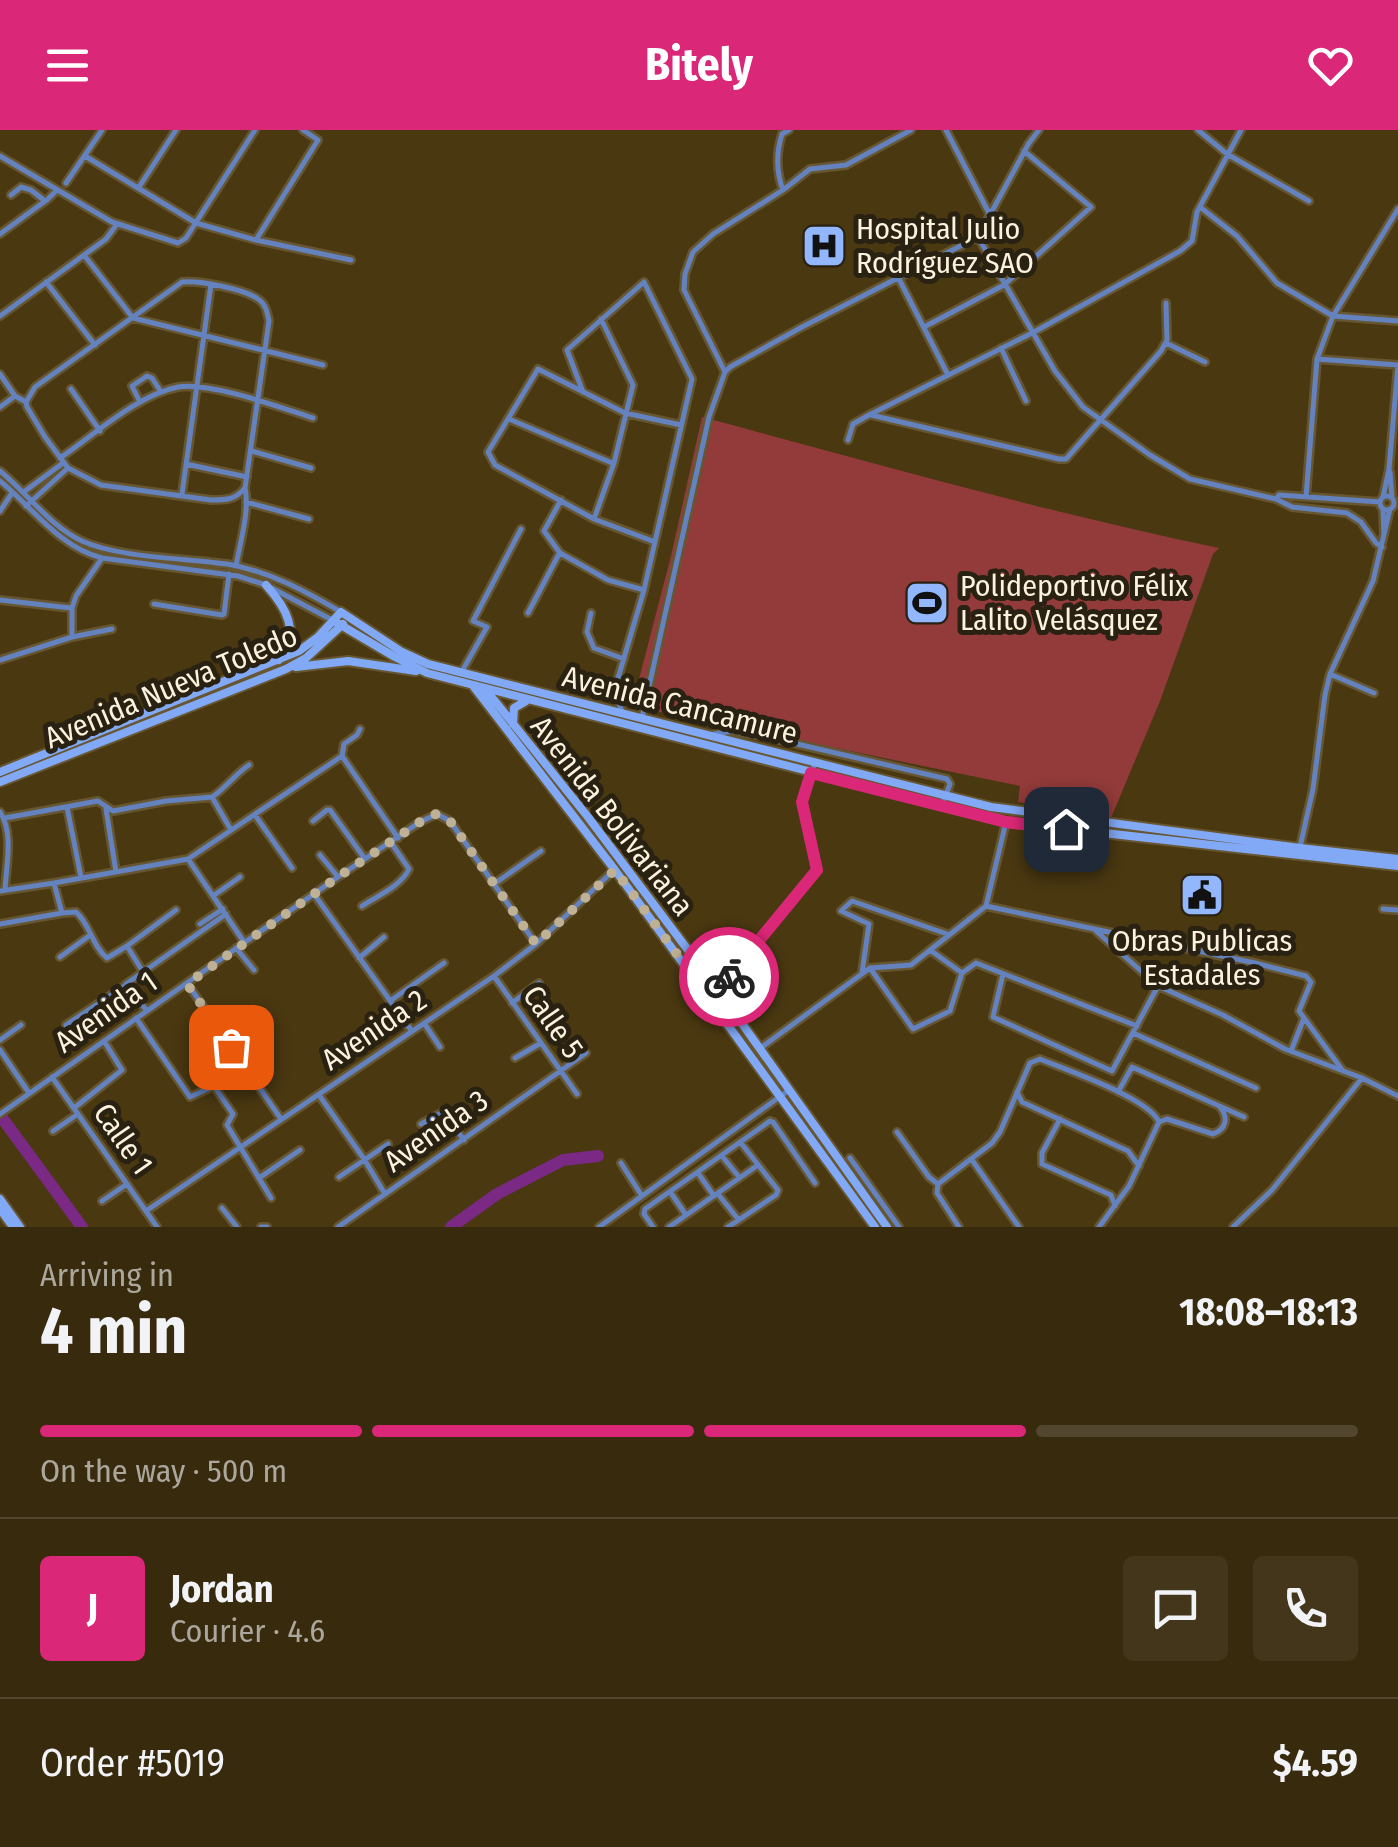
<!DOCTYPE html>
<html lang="en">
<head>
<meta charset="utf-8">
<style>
	body { margin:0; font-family:"Fira Sans Condensed",sans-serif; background:#43361b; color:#f1f3f6; height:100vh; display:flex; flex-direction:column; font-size:38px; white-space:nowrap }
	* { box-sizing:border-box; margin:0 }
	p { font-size:32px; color:#aba79d }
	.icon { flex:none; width:55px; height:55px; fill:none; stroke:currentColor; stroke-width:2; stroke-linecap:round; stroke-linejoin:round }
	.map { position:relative; height:1097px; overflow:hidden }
	.sheet { display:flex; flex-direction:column; background:#382a0d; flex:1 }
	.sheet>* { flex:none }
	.pin { position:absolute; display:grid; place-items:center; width:85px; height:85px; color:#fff; margin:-42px; border-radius:20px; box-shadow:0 5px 15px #0006 }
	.courier { position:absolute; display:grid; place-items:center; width:100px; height:100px; margin:-50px; border:8px solid #db2777; border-radius:50%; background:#fff; color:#222; box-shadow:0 2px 12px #0007 }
	.overview em { font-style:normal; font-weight:700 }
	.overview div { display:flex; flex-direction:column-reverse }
	.overview { display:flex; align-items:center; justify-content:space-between; height:170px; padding:0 40px }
	h1 { font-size:65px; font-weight:700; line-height:75px }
	.bar { display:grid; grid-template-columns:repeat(4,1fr); gap:15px 10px; align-content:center; height:120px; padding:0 40px }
	.bar i { height:12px; border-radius:8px; background:#52462e }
	.bar .selected { background:#db2777 }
	.bar p { grid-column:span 4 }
	.line { display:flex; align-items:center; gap:25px; padding:0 40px; border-top:2px solid #52462e }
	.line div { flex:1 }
	.round { display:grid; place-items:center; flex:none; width:105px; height:105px; border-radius:10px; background:#43361b }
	header { display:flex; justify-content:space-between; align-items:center; height:130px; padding:0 40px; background:#db2777; color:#fff; font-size:45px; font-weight:700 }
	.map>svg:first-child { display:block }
	.park { fill:#923b3a }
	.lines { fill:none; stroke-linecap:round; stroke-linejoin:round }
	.river { stroke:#7a2984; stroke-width:12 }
	.street-casing { stroke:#675632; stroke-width:10 }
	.secondary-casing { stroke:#675632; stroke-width:12 }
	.street { stroke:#6382be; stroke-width:5 }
	.secondary { stroke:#82a9f5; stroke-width:8 }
	.done { stroke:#beb196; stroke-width:10; stroke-dasharray:0 18 }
	.route { stroke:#db2777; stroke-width:12 }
	.labels { text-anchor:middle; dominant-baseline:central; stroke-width:10; stroke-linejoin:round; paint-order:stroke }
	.poi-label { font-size:30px; fill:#fdf2dd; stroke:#292111; text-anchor:start }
	.street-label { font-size:30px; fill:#fdf2dd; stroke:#292111 }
</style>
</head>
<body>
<header><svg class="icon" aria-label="menu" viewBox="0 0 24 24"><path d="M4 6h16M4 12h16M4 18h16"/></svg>Bitely<svg class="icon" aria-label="heart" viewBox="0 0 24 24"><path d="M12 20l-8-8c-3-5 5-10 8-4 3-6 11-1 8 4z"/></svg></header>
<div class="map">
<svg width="1398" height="1097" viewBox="0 0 1398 1097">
	<rect width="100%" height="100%" fill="#4a3811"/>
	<path class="park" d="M 702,287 C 874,333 1045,382 1219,418 L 1213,424 L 1160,571 L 1111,688 L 1018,672 L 1020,656 L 632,576 L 671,426 Z"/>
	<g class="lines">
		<path class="river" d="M 0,985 L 82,1097
			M 451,1097 L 497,1064 L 563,1030 L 598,1026"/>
		<defs>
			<path id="street" d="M 946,0 L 990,85
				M 1198,0 L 1227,24 L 1309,71
				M 0,26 L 112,92 L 178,113 L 186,108 L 255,0
				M 85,26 L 196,93 L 256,110 L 351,130
				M 66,53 L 102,0
				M 139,57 L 176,0
				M 783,60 C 776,41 776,23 782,4 L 789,0
				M 11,65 L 21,57 L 31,60 L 45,71
				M 1200,77 L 1237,106 L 1277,153 L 1333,186 L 1398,191
				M 0,104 L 48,69 L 57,60
				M 978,107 L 1055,241 L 1083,277 L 1150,325 L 1190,349 L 1276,369 L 1292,377 L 1347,383 L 1361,392 L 1376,413 L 1382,417
				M 256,110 L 318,10 L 303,0
				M 84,125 L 133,188 L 323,235
				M 899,149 L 948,245
				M 46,152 L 95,215
				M 0,186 L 106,109 L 117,94
				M 924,197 L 1004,155 L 1091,77 L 1024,21
				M 1166,213 L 1205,232
				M 1001,218 L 1026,271
				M 1317,229 L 1398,235
				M 725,242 L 684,160 L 685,144 L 693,122 L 713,104 L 783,60 L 810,39 L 846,35 L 911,0
				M 0,244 L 15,266 L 26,272 L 27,277 L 45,307 L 68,338 L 101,355 L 211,370 C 226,370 235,370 245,358
				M 71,259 L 100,301
				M 583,262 L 567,220 L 644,152 L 692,249 L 644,460 L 616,555 L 618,571 L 623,584
				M 26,272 L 35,257 L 182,152 C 199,150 244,159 258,169 C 266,174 267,182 269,191 L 245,358 C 250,381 240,412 236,436
				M 140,272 L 132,256 L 147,246 L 152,248 L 161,262
				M 0,277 L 15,266
				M 871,285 L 1059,329 L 1066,329 L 1161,221 L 1167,210 L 1166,173
				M 509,289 L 612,333
				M 848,310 L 853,294 L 869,285 L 1034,202 L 1180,121 L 1192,111 L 1197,82 L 1241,0
				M 252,321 L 311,338
				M 60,328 C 94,305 137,265 178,257 C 211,252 279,277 313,288
				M 186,334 L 247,347
				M 0,341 C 27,363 51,397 82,411 C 119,428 186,428 227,434 C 269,441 305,461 341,482
				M 1390,342 L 1392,368
				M 0,351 C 33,378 59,417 102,428 L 238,446 L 266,455 L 334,491
				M 25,361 L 63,333
				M 182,364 L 211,154
				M1380 373a7 7 0 1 1 14 0a7 7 0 1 1-14 0Z
				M 1306,367 L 1317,229 L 1333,186 L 1398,79
				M 1383,367 L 1389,339 L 1398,235
				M 1276,369 L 1279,365 L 1380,372
				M 561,370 L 544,401 L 560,423 L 608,450 L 644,460
				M 246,372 L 309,389
				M 26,376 L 68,338
				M 1383,380 L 1384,404
				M 0,381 L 12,363
				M 594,389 L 614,333 L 633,255 L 601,189
				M 655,412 L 594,389 L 495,335 L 488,322 L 538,239 L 625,283 L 681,295
				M 0,470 L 71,478
				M 154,474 L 222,485 L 224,484 L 229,444
				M 528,483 L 559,424
				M 591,483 L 587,502 L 594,518 L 624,529
				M 72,507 L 112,499
				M 0,530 L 72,507 L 72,478 L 76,466 L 102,428
				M 461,543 L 487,497 L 473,491 L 521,399
				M 1330,544 L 1374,563
				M 642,588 L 709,287 L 725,242 L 730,237 L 802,197 L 978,107 L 1029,13 L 1039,0
				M 714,604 L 733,601 L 763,606 L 947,649 L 950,654 L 942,675
				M 342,626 L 398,708
				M 212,667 C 226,658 235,644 249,635
				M 67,677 L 81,747
				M 106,679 L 116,742
				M 0,682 C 14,703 6,736 5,760
				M 255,685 L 292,738
				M 5,688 L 98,671 L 113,681 L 166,671 L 212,667 L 231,700
				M 313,691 L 327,680 L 330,680 L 365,729
				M 1300,717 L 1313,659 L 1325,565 L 1330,544 L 1373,451 L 1390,379
				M 320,725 L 338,747
				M 188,729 L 244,812
				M 54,753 L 62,783
				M 494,754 L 541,721
				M 0,761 L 54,753 L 188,729 L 342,626 L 344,614 L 357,605 L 360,599
				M 314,764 L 411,900
				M 213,766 L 240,747
				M 362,776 C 377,766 401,756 409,739 L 392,714
				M 986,776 L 1255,833 L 1306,846 L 1311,852 L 1299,881 L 1343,941
				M 1383,779 L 1398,780
				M 0,794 L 62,783 L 76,782 C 90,794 92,816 107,828 L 127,816 L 176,780
				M 200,794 L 223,779
				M 1096,801 L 1158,856 L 1223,885 L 1285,919 L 1362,948 L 1398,966
				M 127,816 L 143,842
				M 236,818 L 254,840
				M 930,820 L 962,843
				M 60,827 L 89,806
				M 359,828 L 384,807
				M 870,838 L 913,899 L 950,881 L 962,843 L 976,833 L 1137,896
				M 862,843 L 869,794 L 841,781 L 852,771 L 947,804
				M 1003,844 L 993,887 L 1112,941 L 1158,856
				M 494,846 L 577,964
				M 187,853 L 281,989
				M 710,869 L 817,739 L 802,672 L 815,632
				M 390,871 L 444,833
				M 512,873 L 539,853
				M 147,881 L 126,854 L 226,784
				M 136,888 L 190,967 L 214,956 L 233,984 L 227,995 L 271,1068
				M 424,893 L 440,917
				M 66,895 L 126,855
				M 1133,903 L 1256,958
				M 0,910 L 21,895
				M 231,917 L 253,901
				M 759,919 L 870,838 L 911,835 L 986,776 L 1006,692
				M 0,920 L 29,963
				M 1291,921 L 1304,888
				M 515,928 L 541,913
				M 52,947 L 157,1097
				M 1017,962 L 1022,972 L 1128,1021 L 1139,1036
				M 1118,962 L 1132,937 L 1244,987
				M 319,965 L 364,1029 L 385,1064
				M 74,978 L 122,940 L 104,911
				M 0,984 L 338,747 L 420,692 L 437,684 L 450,691 L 536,814
				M 1060,989 L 1042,1023 L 1042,1034 L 1111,1065 L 1115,1076
				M 1159,992 L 1167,989 L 1213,1004 C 1226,999 1229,988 1220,977
				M 421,994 L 443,982 L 464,1010
				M 53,1001 L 78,984
				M 897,1002 L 929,1047 L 938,1054 L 937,1063 L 959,1097
				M 722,1026 L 739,1047
				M 850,1028 L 899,1097
				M 972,1030 L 1019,1097
				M 621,1033 L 642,1066
				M 698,1043 L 714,1066
				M 339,1047 L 388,1014
				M 259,1048 L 300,1020
				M 938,1054 L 992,1013 L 1000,1002 L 1030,933 L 1040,929 C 1066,940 1149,968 1159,992
				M 671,1063 L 686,1085
				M 718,1064 L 738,1089
				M 102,1071 L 127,1054
				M 222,1078 L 237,1097
				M 146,1081 L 494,846 L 536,814 L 615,739
				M 261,1097 L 267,1097
				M 338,1097 L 586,923
				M 599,1097 L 789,960
				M 653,1097 L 644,1084 L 645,1079 L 770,991 L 773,992 L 815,1053
				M 669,1097 L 758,1035
				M 728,1097 L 776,1065 L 778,1060 L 741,1013
				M 1099,1097 L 1129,1056 L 1159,992
				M 1233,1097 L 1272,1060 L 1362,948"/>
			<path id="secondary" d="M 266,455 C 285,476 302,503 279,530
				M 334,491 L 395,527 L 427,543 L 1006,692 L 1398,736
				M 296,537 L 348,531 L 416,541
				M 474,557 L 615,740 L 875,1097
				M 486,560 L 588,687 L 718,860 L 887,1097
				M 513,594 L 514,578 L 526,571
				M 0,642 L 299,521 L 318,507 L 341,482 L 402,522 L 428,534 L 991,677 L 1300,718 L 1398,729
				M 0,652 L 286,539 L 306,528 L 343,494
				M 0,1069 L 20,1097
				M 0,1079 L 13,1097"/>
		</defs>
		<use href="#street" class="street-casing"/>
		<use href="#secondary" class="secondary-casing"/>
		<use href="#street" class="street"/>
		<use href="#secondary" class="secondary"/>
	</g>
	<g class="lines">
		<path class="done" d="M 231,917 L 187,854 L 338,747 L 420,692 L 436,684 L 450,691 L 536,814 L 615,740 L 710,869 L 729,847"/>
		<path class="route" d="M 729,847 L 817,740 L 802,672 L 811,643 L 1006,692 L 1066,699"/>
	</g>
	<defs>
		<symbol id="hospital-square" viewBox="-11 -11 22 22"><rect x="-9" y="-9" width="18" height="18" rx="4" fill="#93b7fd" stroke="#292111"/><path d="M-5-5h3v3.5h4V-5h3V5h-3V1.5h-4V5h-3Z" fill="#111"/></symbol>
		<symbol id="stadium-square" viewBox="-11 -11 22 22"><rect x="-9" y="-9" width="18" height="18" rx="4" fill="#93b7fd" stroke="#292111"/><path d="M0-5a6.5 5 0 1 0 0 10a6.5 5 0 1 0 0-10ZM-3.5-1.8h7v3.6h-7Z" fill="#111"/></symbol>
		<symbol id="civic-square" viewBox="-11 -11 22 22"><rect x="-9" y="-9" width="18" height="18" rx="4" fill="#93b7fd" stroke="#292111"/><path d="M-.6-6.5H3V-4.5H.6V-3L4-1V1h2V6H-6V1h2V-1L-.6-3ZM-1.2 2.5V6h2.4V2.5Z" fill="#111"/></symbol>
	</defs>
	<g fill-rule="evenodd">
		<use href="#hospital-square" x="799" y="91" width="50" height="50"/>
		<use href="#stadium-square" x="902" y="448" width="50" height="50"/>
		<use href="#civic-square" x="1177" y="740" width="50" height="50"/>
	</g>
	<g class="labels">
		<g class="poi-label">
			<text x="856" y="99">Hospital Julio<tspan x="856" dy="34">Rodríguez SAO</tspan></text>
			<text x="960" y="456">Polideportivo Félix<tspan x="960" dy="34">Lalito Velásquez</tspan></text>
			<text x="1202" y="811" text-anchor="middle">Obras Publicas<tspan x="1202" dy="34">Estadales</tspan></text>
		</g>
		<g class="street-label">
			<text transform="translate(171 557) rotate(-23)">Avenida Nueva Toledo</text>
			<text transform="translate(680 575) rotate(14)">Avenida Cancamure</text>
			<text transform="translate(612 686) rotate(52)">Avenida Bolivariana</text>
			<text transform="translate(106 882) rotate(-35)">Avenida 1</text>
			<text transform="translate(553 892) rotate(55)">Calle 5</text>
			<text transform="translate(374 900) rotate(-34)">Avenida 2</text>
			<text transform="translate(436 1001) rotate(-35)">Avenida 3</text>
			<text transform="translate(123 1009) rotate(55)">Calle 1</text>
		</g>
	</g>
</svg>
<div class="pin" style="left:231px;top:917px;background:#ea580c"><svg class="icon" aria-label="bag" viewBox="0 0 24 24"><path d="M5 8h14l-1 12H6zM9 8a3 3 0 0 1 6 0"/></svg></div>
<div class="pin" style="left:1066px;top:699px;background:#1f2937"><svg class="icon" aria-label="home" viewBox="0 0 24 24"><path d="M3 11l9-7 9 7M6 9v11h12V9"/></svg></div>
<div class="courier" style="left:729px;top:847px"><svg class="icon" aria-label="bike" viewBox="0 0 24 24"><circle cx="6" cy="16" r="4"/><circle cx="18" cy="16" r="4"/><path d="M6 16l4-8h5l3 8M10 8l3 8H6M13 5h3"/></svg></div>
</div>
<section class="sheet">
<div class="overview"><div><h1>4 min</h1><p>Arriving in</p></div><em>18:08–18:13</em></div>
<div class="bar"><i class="selected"></i><i class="selected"></i><i class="selected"></i><i></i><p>On the way · 500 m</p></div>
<div class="line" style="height:180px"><b class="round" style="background:#db2777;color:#fff">J</b><div><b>Jordan</b><p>Courier · 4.6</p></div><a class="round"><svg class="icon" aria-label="chat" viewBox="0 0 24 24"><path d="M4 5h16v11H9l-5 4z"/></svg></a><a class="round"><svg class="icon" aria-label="phone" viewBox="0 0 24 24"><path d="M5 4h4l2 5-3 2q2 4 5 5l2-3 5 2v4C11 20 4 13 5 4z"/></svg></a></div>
<div class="line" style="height:130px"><div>Order #5019</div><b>$4.59</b></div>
</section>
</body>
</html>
